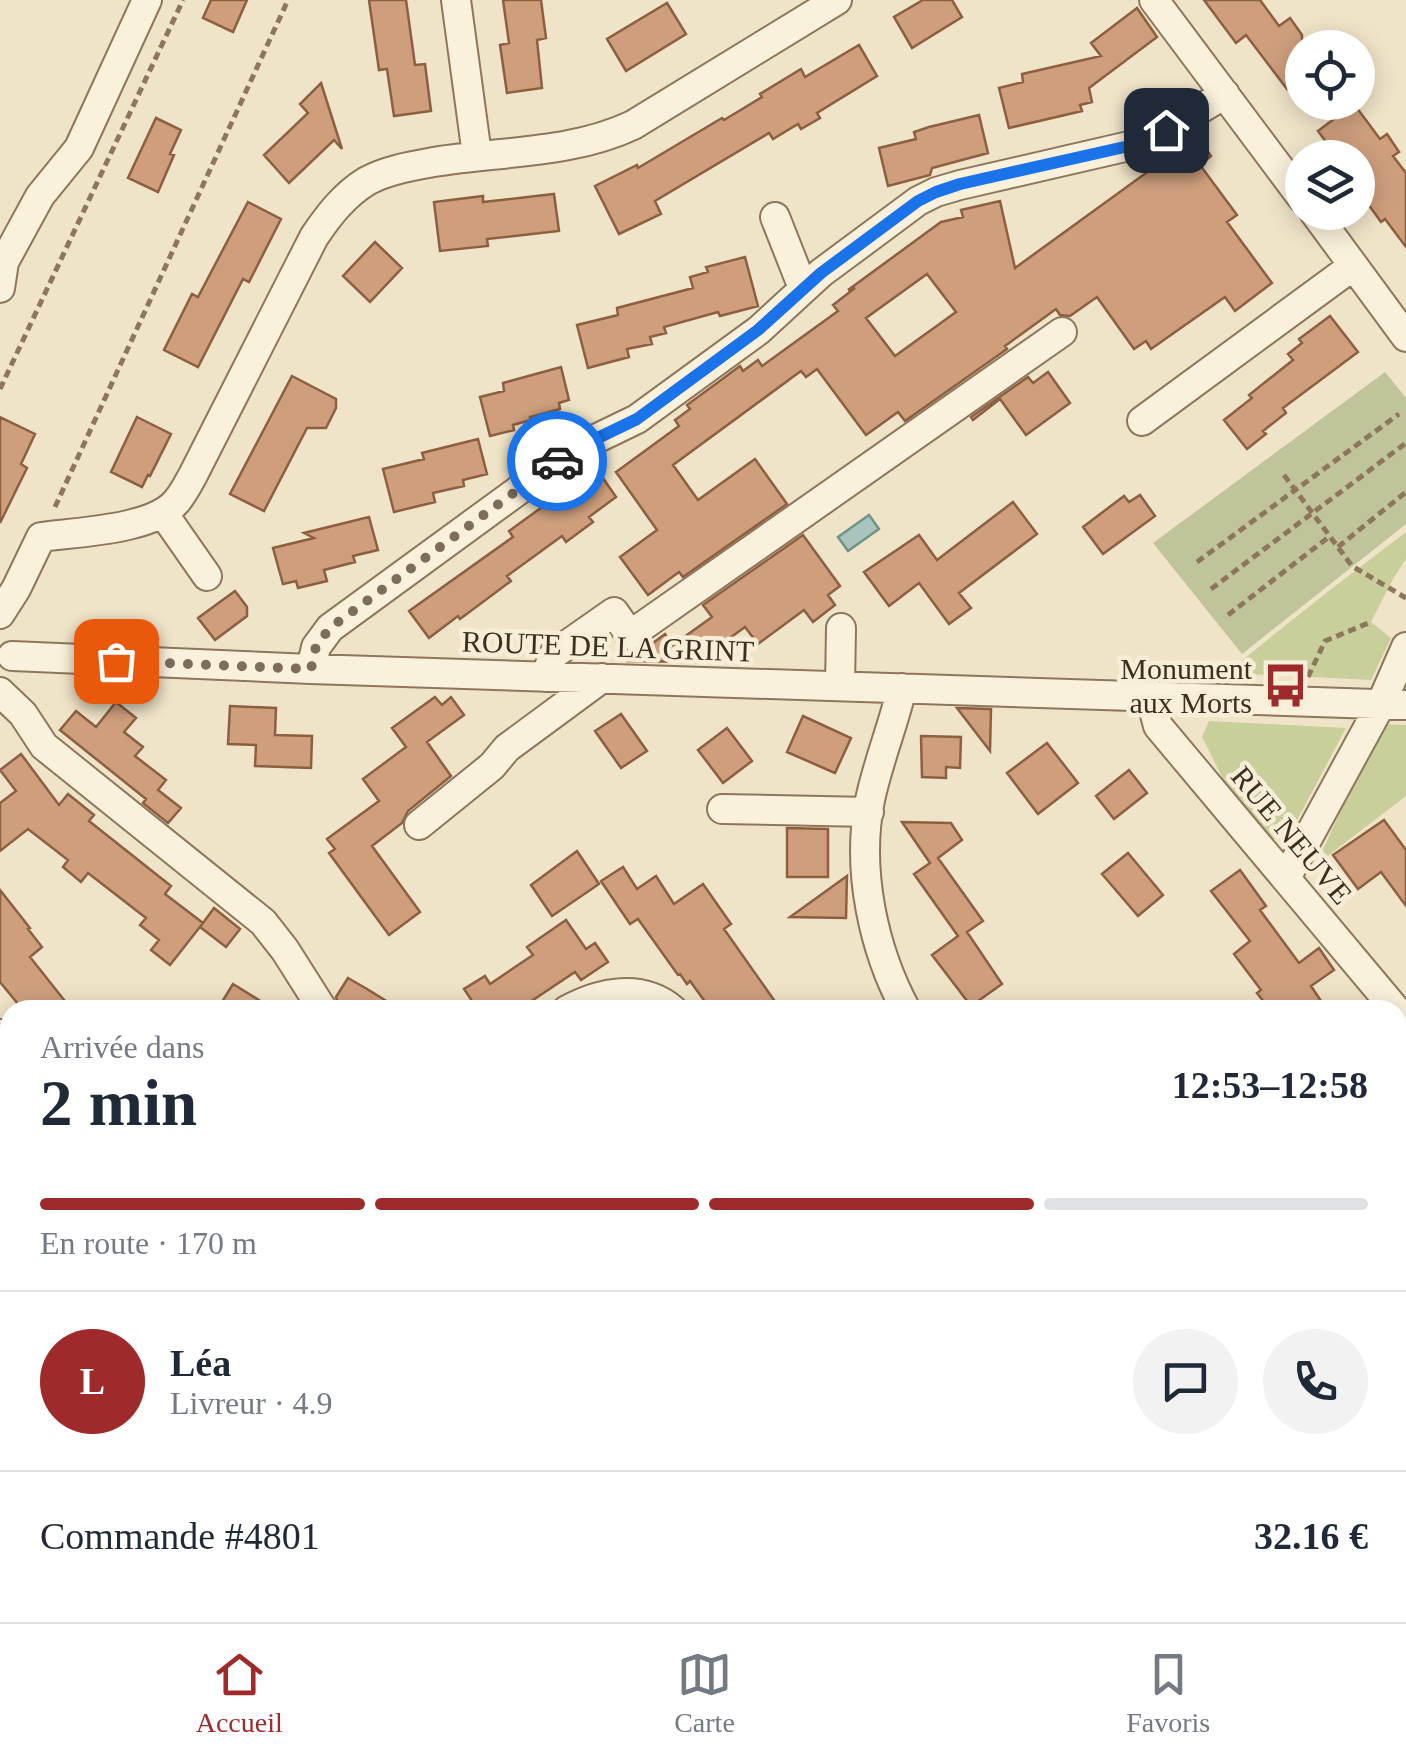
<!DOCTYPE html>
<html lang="fr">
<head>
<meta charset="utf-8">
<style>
	body { margin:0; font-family:"Times New Roman",serif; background:#f2f2f3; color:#1f2937; height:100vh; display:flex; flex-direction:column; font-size:38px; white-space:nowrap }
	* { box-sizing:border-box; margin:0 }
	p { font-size:32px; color:#747a83 }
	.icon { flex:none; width:55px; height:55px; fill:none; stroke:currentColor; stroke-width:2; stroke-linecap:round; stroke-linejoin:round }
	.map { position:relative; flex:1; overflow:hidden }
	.sheet { position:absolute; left:0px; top:1000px; width:1408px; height:622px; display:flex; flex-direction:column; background:#fff; border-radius:30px 30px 0 0; box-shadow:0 5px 25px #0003 }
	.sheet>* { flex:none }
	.fabs { position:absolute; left:1285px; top:30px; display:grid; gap:20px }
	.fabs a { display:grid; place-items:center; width:90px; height:90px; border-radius:50%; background:#fff; box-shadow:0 5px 25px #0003; font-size:50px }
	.pin { position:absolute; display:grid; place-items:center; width:85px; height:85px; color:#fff; margin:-42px; border-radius:20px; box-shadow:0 5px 15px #0006 }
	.courier { position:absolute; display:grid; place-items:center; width:100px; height:100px; margin:-50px; border:8px solid #1a73e8; border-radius:50%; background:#fff; color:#222; box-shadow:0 2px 12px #0007 }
	.head em { font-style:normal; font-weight:600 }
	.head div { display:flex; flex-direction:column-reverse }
	.head { display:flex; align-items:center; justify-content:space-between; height:170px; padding:0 40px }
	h1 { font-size:65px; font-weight:600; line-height:75px }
	.bar { display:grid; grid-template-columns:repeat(4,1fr); gap:15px 10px; align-content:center; height:120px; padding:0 40px }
	.bar i { height:12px; border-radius:8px; background:#e0e1e3 }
	.bar .current { background:#9e2a2b }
	.bar p { grid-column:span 4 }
	.line { display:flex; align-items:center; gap:25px; padding:0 40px; border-top:2px solid #e0e1e3 }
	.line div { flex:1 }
	.round { display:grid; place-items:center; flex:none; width:105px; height:105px; border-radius:52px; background:#f2f2f3 }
	.tabs { display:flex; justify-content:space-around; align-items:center; height:140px; border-top:2px solid #e0e1e3; background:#fff; font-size:28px; color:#747a83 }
	.tabs a { display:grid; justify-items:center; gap:5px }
	.tabs .current { color:#9e2a2b }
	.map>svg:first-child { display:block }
	.green { fill:#c9cf9b }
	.cemetery { fill:#bfc49a }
	.water { fill:#a9c4bc; stroke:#6f938a; stroke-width:2.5 }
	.building { fill:#cf9f7d; stroke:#8d5f41; stroke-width:2.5; fill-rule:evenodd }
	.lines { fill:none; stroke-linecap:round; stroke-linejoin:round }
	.minor-casing { stroke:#8d765c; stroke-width:32 }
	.path { stroke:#8d765c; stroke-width:5; stroke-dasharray:8 5; stroke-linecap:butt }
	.minor { stroke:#faf1dc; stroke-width:28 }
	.done { stroke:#7c6e5b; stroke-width:10; stroke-dasharray:0 18 }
	.route { stroke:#1a73e8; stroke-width:12 }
	.labels { text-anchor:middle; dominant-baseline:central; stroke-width:9; stroke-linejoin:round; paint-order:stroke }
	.street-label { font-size:30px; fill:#3d2e20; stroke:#f7eed8 }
	.poi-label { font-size:30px; fill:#3d2e20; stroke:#f7eed8; text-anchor:end }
</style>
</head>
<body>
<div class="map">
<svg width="1406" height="1622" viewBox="0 0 1406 1622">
	<rect width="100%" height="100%" fill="#f0e4c8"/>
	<path class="green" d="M 1406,532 L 1406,559 L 1393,579 L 1371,622 L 1391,638 L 1371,680 L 1226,673 L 1321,597 Z
		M 1209,721 L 1346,728 L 1287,839 L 1253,839 L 1202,737 Z
		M 1380,724 L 1406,725 L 1406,796 L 1316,865 Z"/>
	<path class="cemetery" d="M 1385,372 L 1406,398 L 1406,524 L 1242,654 L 1153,543 Z"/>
	<path class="water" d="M 869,515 L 879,529 L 848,551 L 838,537 Z"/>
	<path class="building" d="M 211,0 L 247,0 L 233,32 L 203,18 Z
		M 369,0 L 406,0 L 415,65 L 425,64 L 431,111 L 394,116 L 387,69 L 379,70 Z
		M 503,0 L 541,0 L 546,38 L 537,40 L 542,88 L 507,93 L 500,45 L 509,43 Z
		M 923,0 L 952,0 L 962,17 L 912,48 L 894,17 Z
		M 1204,0 L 1260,0 L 1279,26 L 1290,18 L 1302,35 L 1302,78 L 1287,89 L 1246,35 L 1236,43 Z
		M 667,3 L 686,34 L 626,71 L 607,39 Z
		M 1137,8 L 1157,37 L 1089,88 L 1092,102 L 1080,105 L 1082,111 L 1009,128 L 999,88 L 1023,82 L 1022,74 L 1101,56 L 1091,43 Z
		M 859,45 L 877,76 L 817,113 L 820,118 L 801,129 L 798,124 L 773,139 L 769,133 L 655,201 L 661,214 L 619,234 L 595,186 L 637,165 L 638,168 L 722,118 L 724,120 L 762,97 L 760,94 L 801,69 L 805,77 Z
		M 321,83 L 342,149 L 334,140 L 289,183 L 264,155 L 308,113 L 300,104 Z
		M 1354,104 L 1380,139 L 1387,134 L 1399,152 L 1393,156 L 1406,173 L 1406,247 L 1385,219 L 1381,222 L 1358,190 L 1358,158 L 1338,158 L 1318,131 Z
		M 979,115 L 988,153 L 932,168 L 930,175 L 888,186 L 879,148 L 916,139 L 914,132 L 929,127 Z
		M 156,118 L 181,130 L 170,154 L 174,155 L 158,192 L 128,178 Z
		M 1197,136 L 1211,156 L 1200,165 L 1237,215 L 1227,222 L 1272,283 L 1235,311 L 1225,297 L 1151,349 L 1146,341 L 1134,349 L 1097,297 L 1070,316 L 1060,315 L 1056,309 L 1005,346 L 1007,349 L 905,421 L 898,412 L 866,435 L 817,369 L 806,377 L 801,371 L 673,465 L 698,500 L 755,459 L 787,504 L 683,577 L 679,572 L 648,595 L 620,557 L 657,530 L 616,472 L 679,426 L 675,420 L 690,409 L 687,405 L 740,366 L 743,371 L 758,360 L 762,366 L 838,311 L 833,305 L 855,288 L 848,290 L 941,222 L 963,217 L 961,210 L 1000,201 L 1015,268 ZM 927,274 L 956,312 L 895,356 L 866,318 Z
		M 554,194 L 559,231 L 487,239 L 488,246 L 440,251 L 434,202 L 483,196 L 483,202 Z
		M 248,202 L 281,219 L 249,282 L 243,279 L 198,367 L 164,350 L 192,294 L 198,297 Z
		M 375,242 L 402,268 L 370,302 L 343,276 Z
		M 745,257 L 758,306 L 720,316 L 718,312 L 664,327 L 666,333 L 650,337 L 652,344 L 627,349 L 629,357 L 588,368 L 577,325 L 618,315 L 617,308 L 693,288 L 690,277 L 708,272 L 706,267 Z
		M 1330,316 L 1358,352 L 1283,408 L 1286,413 L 1263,431 L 1266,434 L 1247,449 L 1224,420 L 1252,398 L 1249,395 L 1293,360 L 1288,354 L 1302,343 L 1299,339 Z
		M 561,367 L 569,400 L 559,403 L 560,409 L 530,417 L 531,420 L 513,425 L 514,430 L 490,436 L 480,397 L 504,391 L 503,383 Z
		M 1048,372 L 1070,403 L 1026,435 L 1000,399 L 973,420 L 971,417 L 1028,377 L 1033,383 Z
		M 292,376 L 336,399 L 336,408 L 326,428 L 307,428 L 264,511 L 230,494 Z
		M 0,417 L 35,434 L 21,464 L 27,468 L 0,523 Z
		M 137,417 L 171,434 L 150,476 L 148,475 L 142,487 L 111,472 Z
		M 478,439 L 487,474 L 463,480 L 464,486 L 433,493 L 435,502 L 394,512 L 383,469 L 424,459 L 422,453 Z
		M 596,468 L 616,497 L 589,517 L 593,522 L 566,542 L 562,536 L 507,576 L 511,581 L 460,619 L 458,616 L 429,638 L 409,611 L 513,537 L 509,531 Z
		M 1140,495 L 1155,516 L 1103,554 L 1083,527 L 1124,496 L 1129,502 Z
		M 1013,502 L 1037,534 L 959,593 L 971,608 L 949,624 L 919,583 L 889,606 L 864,572 L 919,535 L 937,560 Z
		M 369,517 L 378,550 L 353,556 L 355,562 L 324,570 L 327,581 L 298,588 L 296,581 L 283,584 L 273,548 L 314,538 L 304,533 Z
		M 803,535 L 840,586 L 828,595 L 835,605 L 813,622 L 804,610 L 758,644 L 745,627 L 697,662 L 629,661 L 665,634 L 673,645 L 712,617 L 703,605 Z
		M 235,591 L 247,607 L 247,616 L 215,640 L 198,618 Z
		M 435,697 L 442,705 L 451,697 L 464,715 L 427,742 L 451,776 L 408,811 L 402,823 L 372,846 L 420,912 L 389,935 L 329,853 L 335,849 L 327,839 L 379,801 L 363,779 L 406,747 L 392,728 Z
		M 116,702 L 136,718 L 124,732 L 143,747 L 135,756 L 166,780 L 158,790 L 181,808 L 168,823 L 143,803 L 146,799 L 60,730 L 76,711 L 96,727 Z
		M 230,706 L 276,708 L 275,735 L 312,736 L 311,768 L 255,766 L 256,745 L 228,744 Z
		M 957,708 L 991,709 L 990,751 Z
		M 621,714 L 647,751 L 621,768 L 595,731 Z
		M 803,716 L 851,738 L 835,773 L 787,752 Z
		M 727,728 L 752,761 L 723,783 L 698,750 Z
		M 921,736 L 961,737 L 960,768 L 946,767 L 946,778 L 922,777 Z
		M 1047,743 L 1078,783 L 1038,814 L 1007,773 Z
		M 21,754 L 59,805 L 68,794 L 94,815 L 89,821 L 171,886 L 165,894 L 203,923 L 170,965 L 151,950 L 159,940 L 140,925 L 146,918 L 88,873 L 81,882 L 63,867 L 68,860 L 28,829 L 0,851 L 0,803 L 16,791 L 0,770 Z
		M 1129,770 L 1147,793 L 1114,819 L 1096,796 Z
		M 1384,820 L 1406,850 L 1406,906 L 1381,872 L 1358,889 L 1333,855 Z
		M 902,822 L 951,823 L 962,840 L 938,858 L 983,921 L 967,932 L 1002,984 L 971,1006 L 932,955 L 958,936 L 914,874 L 930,863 Z
		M 787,828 L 828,829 L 828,877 L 787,877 Z
		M 577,851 L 599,884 L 552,916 L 531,885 Z
		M 1128,853 L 1163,895 L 1138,916 L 1102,874 Z
		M 623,867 L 637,889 L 656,876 L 674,904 L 703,884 L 731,924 L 724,929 L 781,1010 L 711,1010 L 690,981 L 687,984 L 680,974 L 678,975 L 638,919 L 630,924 L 601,881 Z
		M 1240,870 L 1266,906 L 1260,910 L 1299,963 L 1319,948 L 1334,970 L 1311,986 L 1327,1010 L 1270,1010 L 1257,993 L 1261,990 L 1234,954 L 1250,941 L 1211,891 Z
		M 847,876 L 846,918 L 790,917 Z
		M 0,890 L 30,928 L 28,929 L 42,947 L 30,957 L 72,1010 L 23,1010 L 0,982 Z
		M 214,908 L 240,929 L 226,947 L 200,927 Z
		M 566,920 L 586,949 L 595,943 L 608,962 L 581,980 L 575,972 L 518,1010 L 478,1010 L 464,989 L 485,976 L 490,984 L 533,955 L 527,947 Z
		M 348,978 L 367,989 L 401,1010 L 340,1010 L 336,997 Z
		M 233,984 L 275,1010 L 217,1010 Z"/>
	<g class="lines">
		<defs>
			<path id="minor" d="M 456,0 L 477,155
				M 1154,0 L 1302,198
				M 1314,212 L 1406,337
				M 775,217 L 803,288
				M 0,288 L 4,262 L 40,196 L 79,148 L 147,0
				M 1142,421 L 1353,266
				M 163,513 L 207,576
				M 0,614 L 16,589 L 41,537 C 77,532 152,530 176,502 C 183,494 188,484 193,475 L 314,237 C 328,216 344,195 367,181 C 387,170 412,166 434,162 C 500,151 572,154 633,125 L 837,0
				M 12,656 L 311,669 L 1406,705
				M 311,669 L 316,647 L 330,628 L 575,449 L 637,419 L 759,330 L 821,273 L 918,201 L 936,192 L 960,185 L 1129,146 L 1165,130 L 1225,94
				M 545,677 L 554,654 L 614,612 L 630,635 L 1062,332
				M 840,686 L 841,628
				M 902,688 C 893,726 878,762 870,800 C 856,869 873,949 906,1010
				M 0,692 L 23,714 L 44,746 L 263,922 L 285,950 L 323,1010
				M 1153,696 L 1154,711 L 1158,726 L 1396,1010
				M 722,809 L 869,812
				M 419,825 L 492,766 L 507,748 L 602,678
				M 1286,878 L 1381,704 L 1406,647
				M 567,1010 C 600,992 642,983 673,1010
				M 0,1034 L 10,1046
				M 0,1228 L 10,1217
				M 1398,1535 L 1406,1542
				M 499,1612 L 508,1622
				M 999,1612 L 1021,1622
				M 407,1622 L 419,1612
				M 954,1622 L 960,1612"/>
		</defs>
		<use href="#minor" class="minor-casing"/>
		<path class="path" d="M 0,389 L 183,0
			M 1284,475 L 1352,566 L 1406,598
			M 55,507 L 288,0
			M 1338,547 L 1406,492
			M 1197,562 L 1399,414
			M 1211,589 L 1406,443
			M 1228,615 L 1330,536
			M 1308,677 L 1325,641 L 1371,622"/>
		<use href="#minor" class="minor"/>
	</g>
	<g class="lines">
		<path class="done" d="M 116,661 L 311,669 L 316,646 L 330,628 L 557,461"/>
		<path class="route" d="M 557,461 L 575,449 L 637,419 L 758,330 L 821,273 L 918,201 L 936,192 L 960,184 L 1129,146 L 1166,130"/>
	</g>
	<defs>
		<symbol id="bus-bare" viewBox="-9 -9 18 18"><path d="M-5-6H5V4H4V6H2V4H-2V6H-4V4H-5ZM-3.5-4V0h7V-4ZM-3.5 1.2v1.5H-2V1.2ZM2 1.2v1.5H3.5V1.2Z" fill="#9e2a2b" stroke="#f7eed8" stroke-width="2.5" paint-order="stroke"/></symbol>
	</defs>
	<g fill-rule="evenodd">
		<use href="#bus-bare" x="1254" y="654" width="63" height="63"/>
	</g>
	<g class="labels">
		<g class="street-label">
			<text transform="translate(608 646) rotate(2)">ROUTE DE LA GRINT</text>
			<text transform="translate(1292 835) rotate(50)">RUE NEUVE</text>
		</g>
		<g class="poi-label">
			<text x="1252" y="668">Monument<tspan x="1252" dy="34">aux Morts</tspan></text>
		</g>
	</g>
</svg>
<div class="fabs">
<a><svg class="icon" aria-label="locate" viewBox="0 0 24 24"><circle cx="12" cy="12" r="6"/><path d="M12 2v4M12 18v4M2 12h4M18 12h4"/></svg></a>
<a><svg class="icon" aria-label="layers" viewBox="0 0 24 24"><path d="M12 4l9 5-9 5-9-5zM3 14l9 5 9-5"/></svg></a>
</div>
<div class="pin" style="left:116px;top:661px;background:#ea580c"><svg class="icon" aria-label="bag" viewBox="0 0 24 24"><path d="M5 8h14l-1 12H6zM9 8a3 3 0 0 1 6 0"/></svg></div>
<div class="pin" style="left:1166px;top:130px;background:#1f2937"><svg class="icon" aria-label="home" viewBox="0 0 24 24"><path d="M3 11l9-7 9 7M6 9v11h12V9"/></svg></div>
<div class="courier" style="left:557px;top:461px"><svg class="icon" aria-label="car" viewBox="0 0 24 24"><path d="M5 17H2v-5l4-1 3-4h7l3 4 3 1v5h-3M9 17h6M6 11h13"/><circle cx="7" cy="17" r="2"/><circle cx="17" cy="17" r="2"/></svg></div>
<section class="sheet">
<div class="head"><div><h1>2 min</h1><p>Arrivée dans</p></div><em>12:53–12:58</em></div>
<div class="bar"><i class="current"></i><i class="current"></i><i class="current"></i><i></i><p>En route · 170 m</p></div>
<div class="line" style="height:180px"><b class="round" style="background:#9e2a2b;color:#fff">L</b><div><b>Léa</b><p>Livreur · 4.9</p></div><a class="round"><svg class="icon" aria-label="chat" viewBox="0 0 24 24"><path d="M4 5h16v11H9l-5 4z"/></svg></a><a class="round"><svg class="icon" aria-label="phone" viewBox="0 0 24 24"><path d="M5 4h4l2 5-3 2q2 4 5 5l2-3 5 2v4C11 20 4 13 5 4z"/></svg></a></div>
<div class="line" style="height:130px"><div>Commande #4801</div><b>32.16 €</b></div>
</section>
</div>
<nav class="tabs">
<a class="current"><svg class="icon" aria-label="home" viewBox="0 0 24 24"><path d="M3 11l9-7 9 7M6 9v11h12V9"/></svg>Accueil</a>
<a><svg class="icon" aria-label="map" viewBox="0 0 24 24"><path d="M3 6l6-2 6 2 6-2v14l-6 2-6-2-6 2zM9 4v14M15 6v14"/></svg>Carte</a>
<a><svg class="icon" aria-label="saved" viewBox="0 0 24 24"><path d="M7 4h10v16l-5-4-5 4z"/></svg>Favoris</a>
</nav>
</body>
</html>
